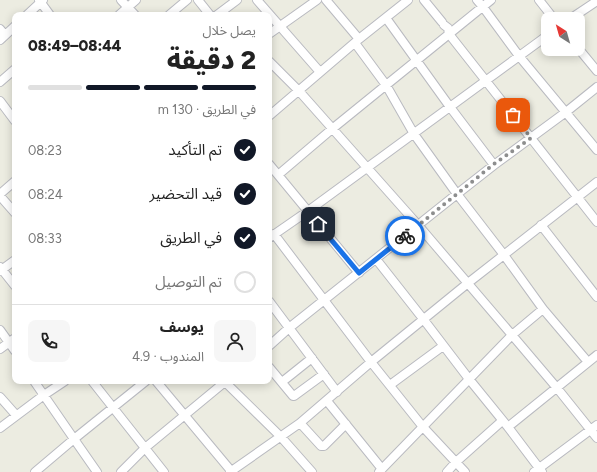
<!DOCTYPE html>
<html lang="ar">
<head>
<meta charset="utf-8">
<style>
	body { margin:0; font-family:Figtree,"Noto Sans Arabic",sans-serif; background:#f6f6f6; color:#222; direction:rtl; height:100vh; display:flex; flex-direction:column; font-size:15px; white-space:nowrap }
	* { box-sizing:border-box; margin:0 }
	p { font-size:13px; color:#767676 }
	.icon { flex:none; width:22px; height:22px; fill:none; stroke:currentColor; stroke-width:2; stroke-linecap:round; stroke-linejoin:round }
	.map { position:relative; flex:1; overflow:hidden; direction:ltr }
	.sheet { position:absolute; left:12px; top:12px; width:260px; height:372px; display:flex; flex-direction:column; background:#fff; border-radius:8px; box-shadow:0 2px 10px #0003; direction:rtl }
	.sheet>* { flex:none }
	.needle { width:26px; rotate:323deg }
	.buttons { position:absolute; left:541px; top:12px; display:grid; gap:8px }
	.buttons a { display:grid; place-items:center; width:44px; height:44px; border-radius:8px; background:#fff; box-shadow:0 2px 10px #0003; font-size:20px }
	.pin { position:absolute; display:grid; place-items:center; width:34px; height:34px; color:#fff; margin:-17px; border-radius:8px; box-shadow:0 2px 6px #0006 }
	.courier { position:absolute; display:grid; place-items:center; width:40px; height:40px; margin:-20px; border:3px solid #1a73e8; border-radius:50%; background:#fff; color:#222; box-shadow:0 1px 5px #0007 }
	.head em { font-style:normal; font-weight:800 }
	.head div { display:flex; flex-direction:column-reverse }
	.head { display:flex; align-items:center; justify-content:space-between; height:68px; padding:0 16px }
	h1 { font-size:26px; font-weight:800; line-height:30px }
	.bar { display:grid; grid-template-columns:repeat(4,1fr); gap:6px 4px; align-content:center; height:48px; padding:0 16px }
	.bar i { height:5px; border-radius:3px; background:#e0e0e0 }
	.bar .selected { background:#111827 }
	.bar p { grid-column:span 4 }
	.line { display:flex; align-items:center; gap:10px; padding:0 16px; border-top:1px solid #e0e0e0 }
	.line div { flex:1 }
	.round { display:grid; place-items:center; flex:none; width:42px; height:42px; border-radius:8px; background:#f6f6f6 }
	ol { padding:0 16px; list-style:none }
	li { display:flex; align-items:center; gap:12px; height:44px }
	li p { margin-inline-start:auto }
	li .icon { padding:4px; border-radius:50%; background:#111827; color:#fff; stroke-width:4 }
	li:last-child { color:#767676 }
	li i { width:22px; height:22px; border:2px solid #e0e0e0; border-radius:50% }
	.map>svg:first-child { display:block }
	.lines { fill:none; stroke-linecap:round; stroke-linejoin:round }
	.minor-casing { stroke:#b9bac0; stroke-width:10 }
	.minor { stroke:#fff; stroke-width:8 }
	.done { stroke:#8d8e8e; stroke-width:4; stroke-dasharray:0 7.2 }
	.route { stroke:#1a73e8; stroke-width:5 }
</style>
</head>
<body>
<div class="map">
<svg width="597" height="472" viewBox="0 0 597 472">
	<rect width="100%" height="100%" fill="#ecece1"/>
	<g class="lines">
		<defs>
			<path id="minor" d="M 39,0 L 50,15
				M 121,0 L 135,15
				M 198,0 L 210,15
				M 257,0 L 320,72
				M 326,0 L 359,39
				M 424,0 L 442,22
				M 477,0 L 483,7 L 519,56 L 597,150
				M 539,0 L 554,19
				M 27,15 L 43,0
				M 119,15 L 136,0
				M 169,15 L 187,0
				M 217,15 L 237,0
				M 386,18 L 450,107 L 494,165
				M 570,19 L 597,1
				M 444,25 L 448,28 L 449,34 L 597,222
				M 0,29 L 5,35
				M 269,34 L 317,0
				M 0,40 L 15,26
				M 355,43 L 386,85 L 414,134 L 457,194 L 504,255 L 543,309 L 588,362
				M 578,48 L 597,71
				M 269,61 L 299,91 L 418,225 L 512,335 L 557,388 L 597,438
				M 0,82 L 15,69
				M 0,101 L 15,121
				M 269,116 L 359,39 L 408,0
				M 269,164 L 359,273
				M 278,175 L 332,129 L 491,0
				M 0,194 L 15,181
				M 0,196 L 15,213
				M 541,225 L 597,297
				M 274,234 L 371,362 L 423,427 L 465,472
				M 269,238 L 308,211 L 548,35
				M 376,259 L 424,320 L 469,379 L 508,427 L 542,472
				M 0,267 L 15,286
				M 0,271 L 15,260
				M 269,301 L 337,392
				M 0,330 L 15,351
				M 269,346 L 289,328 L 457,194 L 494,165 L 566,112 L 597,87
				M 0,349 L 15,338
				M 269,367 L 293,396 L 294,396 L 324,374
				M 34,381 L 74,439 L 97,472
				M 92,381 L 164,472
				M 156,381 L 232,472
				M 224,381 L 281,437 L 312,472
				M 282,382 L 312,358
				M 390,385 L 443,346
				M 0,397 L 16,415
				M 327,401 L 382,469
				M 300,423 L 321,446 L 324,446 L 346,424
				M 508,427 L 597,355
				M 0,428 L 44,395 L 65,381
				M 35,472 L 74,439 L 146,381
				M 121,472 L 145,448 L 226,381
				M 230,472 L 300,423 L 371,362 L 468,283 L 597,182
				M 379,472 L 512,335 L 543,309
				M 447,472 L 456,462 L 502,421
				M 534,472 L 597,425"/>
		</defs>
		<use href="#minor" class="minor-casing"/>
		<use href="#minor" class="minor"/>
	</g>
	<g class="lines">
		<path class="done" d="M 405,236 L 494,164 L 531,138 L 513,115"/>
		<path class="route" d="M 318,224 L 359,273 L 405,236"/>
	</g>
</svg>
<div class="buttons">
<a><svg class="needle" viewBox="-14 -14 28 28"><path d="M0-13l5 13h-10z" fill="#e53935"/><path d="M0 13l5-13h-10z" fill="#767676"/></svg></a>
</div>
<div class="pin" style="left:513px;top:115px;background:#ea580c"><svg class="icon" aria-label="bag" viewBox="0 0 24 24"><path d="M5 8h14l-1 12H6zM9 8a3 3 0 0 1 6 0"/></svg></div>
<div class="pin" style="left:318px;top:224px;background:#1f2937"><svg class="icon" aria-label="home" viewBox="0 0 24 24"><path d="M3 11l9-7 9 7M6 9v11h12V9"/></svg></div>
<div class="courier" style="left:405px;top:236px"><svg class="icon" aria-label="bike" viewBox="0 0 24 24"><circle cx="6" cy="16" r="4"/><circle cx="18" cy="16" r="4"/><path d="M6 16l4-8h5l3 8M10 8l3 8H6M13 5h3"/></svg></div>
<section class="sheet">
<div class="head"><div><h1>2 دقيقة</h1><p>يصل خلال</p></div><em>08:44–08:49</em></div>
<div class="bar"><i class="selected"></i><i class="selected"></i><i class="selected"></i><i></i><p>في الطريق · 130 m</p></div>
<ol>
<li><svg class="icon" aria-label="check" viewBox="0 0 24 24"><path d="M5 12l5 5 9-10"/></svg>تم التأكيد<p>08:23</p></li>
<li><svg class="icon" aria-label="check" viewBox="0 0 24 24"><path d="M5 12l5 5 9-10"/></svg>قيد التحضير<p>08:24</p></li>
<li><svg class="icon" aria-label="check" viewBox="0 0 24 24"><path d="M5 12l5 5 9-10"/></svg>في الطريق<p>08:33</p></li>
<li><i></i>تم التوصيل</li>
</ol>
<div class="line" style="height:72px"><a class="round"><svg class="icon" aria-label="person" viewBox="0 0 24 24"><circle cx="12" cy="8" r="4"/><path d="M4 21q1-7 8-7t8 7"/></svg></a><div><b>يوسف</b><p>المندوب · 4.9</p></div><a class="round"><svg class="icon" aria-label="phone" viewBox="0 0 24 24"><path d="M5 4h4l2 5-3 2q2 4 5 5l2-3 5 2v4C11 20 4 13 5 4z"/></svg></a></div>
</section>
</div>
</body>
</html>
